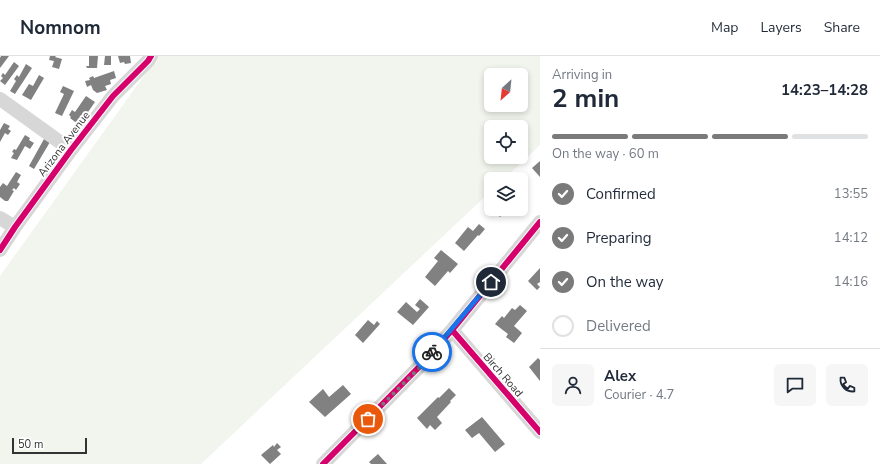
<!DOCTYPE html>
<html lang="en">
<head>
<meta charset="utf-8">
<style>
	body { margin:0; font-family:"Nunito Sans",sans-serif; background:#f6f6f7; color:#1f2937; height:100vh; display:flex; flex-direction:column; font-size:15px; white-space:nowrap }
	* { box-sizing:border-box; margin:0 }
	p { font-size:13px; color:#747a83 }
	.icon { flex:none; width:22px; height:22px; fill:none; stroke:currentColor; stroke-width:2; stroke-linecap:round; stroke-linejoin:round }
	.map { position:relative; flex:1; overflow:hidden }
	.sheet { display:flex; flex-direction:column; background:#fff; width:340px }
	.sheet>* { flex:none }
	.needle { width:26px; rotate:207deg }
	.tools { position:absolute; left:484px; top:12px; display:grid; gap:8px }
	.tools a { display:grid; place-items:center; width:44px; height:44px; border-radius:6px; background:#fff; box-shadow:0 2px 6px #0003; font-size:20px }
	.scale { position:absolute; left:12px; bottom:10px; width:75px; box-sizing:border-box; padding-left:4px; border:2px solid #333; border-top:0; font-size:11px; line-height:14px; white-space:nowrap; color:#333; -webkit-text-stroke:3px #fff; paint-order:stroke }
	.pin { position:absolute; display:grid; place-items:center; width:34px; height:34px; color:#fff; margin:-17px; border:2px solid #fff; border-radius:50%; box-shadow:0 1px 4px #0007 }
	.courier { position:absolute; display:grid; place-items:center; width:40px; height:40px; margin:-20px; border:3px solid #1a73e8; border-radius:50%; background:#fff; color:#222; box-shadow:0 1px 5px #0007 }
	.summary em { font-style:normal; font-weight:700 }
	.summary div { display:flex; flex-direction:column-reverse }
	.summary { display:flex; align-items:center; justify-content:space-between; height:68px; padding:0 12px }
	h1 { font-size:26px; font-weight:700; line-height:30px }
	.bar { display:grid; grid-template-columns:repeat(4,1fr); gap:6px 4px; align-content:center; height:48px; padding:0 12px }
	.bar i { height:5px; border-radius:3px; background:#e0e1e3 }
	.bar .selected { background:#7a7a7a }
	.bar p { grid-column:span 4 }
	.line { display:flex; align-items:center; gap:10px; padding:0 12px; border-top:1px solid #e0e1e3 }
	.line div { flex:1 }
	.round { display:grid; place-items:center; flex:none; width:42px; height:42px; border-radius:6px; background:#f6f6f7 }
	ol { padding:0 12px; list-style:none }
	li { display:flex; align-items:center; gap:12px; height:44px }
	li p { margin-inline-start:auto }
	li .icon { padding:4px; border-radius:50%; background:#7a7a7a; color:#fff; stroke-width:4 }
	li:last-child { color:#747a83 }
	li i { width:22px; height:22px; border:2px solid #e0e1e3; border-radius:50% }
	header { display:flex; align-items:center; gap:24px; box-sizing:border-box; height:56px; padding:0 20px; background:#fff; border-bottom:1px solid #e0e1e3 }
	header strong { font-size:19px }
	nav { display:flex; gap:22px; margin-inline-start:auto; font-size:14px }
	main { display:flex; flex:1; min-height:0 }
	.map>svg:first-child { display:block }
	.green { fill:#f1f5ed; fill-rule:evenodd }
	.building { fill:#818181 }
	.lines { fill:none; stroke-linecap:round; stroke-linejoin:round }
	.minor { stroke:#d7d7d7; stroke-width:14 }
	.cycleway-casing { stroke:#fff; stroke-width:8 }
	.cycleway { stroke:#d6006c; stroke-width:6 }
	.done { stroke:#7a7a7a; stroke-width:4; stroke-dasharray:0 7.2 }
	.route { stroke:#1a73e8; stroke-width:5 }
	.labels { text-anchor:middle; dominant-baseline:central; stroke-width:4; stroke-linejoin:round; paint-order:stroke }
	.street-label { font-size:11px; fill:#333; stroke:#fff }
</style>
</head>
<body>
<header>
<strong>Nomnom</strong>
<nav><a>Map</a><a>Layers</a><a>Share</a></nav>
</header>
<main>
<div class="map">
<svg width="540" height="408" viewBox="0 0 540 408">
	<rect width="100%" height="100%" fill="#fff"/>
	<path class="green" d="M 157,0 L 540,0 L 540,89 L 504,123 L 491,123 L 491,135 L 201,408 L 0,408 L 0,220 L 146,17 ZM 491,19 L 521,19 L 521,49 L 491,49 ZM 491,71 L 521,71 L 521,101 L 491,101 Z"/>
	<path class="building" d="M 1,0 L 9,0 L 0,12 L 0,2 Z
		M 50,0 L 56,0 L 55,1 L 62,3 L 59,13 L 52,11 L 54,5 L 49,4 Z
		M 89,0 L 98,0 L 97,12 L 87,12 L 86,10 L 89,10 Z
		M 105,0 L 111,0 L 111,9 L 104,9 Z
		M 118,0 L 130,0 L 131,7 L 125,8 L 124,6 L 120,7 Z
		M 14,6 L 19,10 L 5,29 L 0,25 L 3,22 L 1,20 L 3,17 L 5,19 Z
		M 26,8 L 32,12 L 15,38 L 10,35 L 16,25 L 14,23 L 17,19 L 19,21 Z
		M 114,15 L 116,22 L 110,24 L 111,28 L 105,30 L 107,34 L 97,37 L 93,34 L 91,29 L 87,31 L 85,25 L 90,24 L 89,22 L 93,20 L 94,22 Z
		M 39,19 L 44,22 L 31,44 L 22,39 L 29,28 L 33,30 Z
		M 63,30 L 74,35 L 62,60 L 55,57 L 64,38 L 60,36 Z
		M 86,40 L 95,46 L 79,69 L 70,62 L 71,61 L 69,59 L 72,54 L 75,56 Z
		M 4,67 L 10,70 L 8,73 L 11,75 L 8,79 L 5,77 L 0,86 L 0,74 Z
		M 25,79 L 30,82 L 29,84 L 34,87 L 30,93 L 25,90 L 17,104 L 11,102 L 14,97 L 12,96 L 14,93 L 16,94 Z
		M 44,83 L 50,86 L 34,113 L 29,110 Z
		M 540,105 L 540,121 L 532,112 Z
		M 16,116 L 21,119 L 17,126 L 20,128 L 16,134 L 14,132 L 12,134 L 14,135 L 8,145 L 5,145 L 0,141 L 0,131 L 3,127 L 7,130 Z
		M 492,153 L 508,153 L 500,161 Z
		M 479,168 L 485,173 L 479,180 L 478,179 L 464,195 L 455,187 L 468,171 L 473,175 Z
		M 441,194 L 458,208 L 450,217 L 448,215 L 435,230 L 425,221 L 438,205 L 434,202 Z
		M 540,212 L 540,226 L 537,228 L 540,231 L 537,234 L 528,225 Z
		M 420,243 L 429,251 L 413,269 L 397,256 L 406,246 L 417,256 L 420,253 L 415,249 Z
		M 520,249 L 527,255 L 514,270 L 522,277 L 514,287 L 506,281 L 508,278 L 495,268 L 502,260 L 504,262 L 512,252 L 515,254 Z
		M 368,264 L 374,269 L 377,265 L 380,268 L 363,287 L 355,279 Z
		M 538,302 L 540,304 L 540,325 L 529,311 Z
		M 343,329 L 351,338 L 325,361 L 309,346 L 323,333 L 329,341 Z
		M 449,332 L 456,339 L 450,345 L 451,346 L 437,361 L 442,367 L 435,374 L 430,369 L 427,373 L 417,362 L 438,341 L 439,342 Z
		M 482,361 L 505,388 L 495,396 L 479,377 L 472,382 L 465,374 Z
		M 277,387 L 281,391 L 277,394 L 281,398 L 270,408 L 261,399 L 273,389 L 274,391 Z
		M 378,398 L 387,408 L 371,408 L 369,406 Z"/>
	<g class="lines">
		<path class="minor" d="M 0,43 L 71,94
			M 0,162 L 15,171
			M 0,194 L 15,171 L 71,94 L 113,40 L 148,5 L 151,0
			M 452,274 L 540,376
			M 323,408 L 419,311 L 452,274 L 540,166"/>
		<defs>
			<path id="cycleway" d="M 0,194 L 15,171 L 71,94 L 113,40 L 148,5 L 151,0
				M 452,274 L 540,376
				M 323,408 L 419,311 L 452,274 L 540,166"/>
		</defs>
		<use href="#cycleway" class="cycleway-casing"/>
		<use href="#cycleway" class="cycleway"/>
	</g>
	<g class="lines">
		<path class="done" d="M 368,363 L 420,311 L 432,296"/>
		<path class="route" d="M 432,296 L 491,226"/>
	</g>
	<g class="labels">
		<g class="street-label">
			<text transform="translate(64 88) rotate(-53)">Arizona Avenue</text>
			<text transform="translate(503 319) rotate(49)">Birch Road</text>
		</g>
	</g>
</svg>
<div class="tools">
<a><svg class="needle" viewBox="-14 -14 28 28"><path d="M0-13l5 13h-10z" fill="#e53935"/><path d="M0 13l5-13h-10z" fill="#747a83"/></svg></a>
<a><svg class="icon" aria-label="locate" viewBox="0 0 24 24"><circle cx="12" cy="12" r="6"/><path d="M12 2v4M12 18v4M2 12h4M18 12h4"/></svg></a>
<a><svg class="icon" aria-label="layers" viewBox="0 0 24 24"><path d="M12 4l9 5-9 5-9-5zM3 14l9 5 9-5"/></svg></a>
</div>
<div class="scale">50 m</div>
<div class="pin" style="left:368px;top:363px;background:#ea580c"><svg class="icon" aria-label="bag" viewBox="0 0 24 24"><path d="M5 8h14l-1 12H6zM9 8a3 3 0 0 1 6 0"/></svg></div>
<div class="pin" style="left:491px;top:226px;background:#1f2937"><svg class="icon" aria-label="home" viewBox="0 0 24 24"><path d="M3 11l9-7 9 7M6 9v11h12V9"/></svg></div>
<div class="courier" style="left:432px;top:296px"><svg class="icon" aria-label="bike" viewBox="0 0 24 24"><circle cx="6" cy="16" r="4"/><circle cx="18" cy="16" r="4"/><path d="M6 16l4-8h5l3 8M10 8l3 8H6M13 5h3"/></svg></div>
</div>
<section class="sheet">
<div class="summary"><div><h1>2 min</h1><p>Arriving in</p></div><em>14:23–14:28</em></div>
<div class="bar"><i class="selected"></i><i class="selected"></i><i class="selected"></i><i></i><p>On the way · 60 m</p></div>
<ol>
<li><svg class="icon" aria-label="check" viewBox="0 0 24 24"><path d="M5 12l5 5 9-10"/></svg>Confirmed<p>13:55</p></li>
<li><svg class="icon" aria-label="check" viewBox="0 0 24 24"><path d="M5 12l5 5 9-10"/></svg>Preparing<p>14:12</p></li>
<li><svg class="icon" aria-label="check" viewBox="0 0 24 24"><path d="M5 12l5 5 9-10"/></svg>On the way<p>14:16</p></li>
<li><i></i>Delivered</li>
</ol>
<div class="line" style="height:72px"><a class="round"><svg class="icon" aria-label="person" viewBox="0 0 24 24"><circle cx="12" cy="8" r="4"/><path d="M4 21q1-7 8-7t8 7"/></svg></a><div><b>Alex</b><p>Courier · 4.7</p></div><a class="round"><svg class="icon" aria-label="chat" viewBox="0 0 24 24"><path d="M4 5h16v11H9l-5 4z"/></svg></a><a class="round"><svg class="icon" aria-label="phone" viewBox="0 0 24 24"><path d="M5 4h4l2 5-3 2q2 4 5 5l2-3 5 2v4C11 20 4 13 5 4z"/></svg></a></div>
</section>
</main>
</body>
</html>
